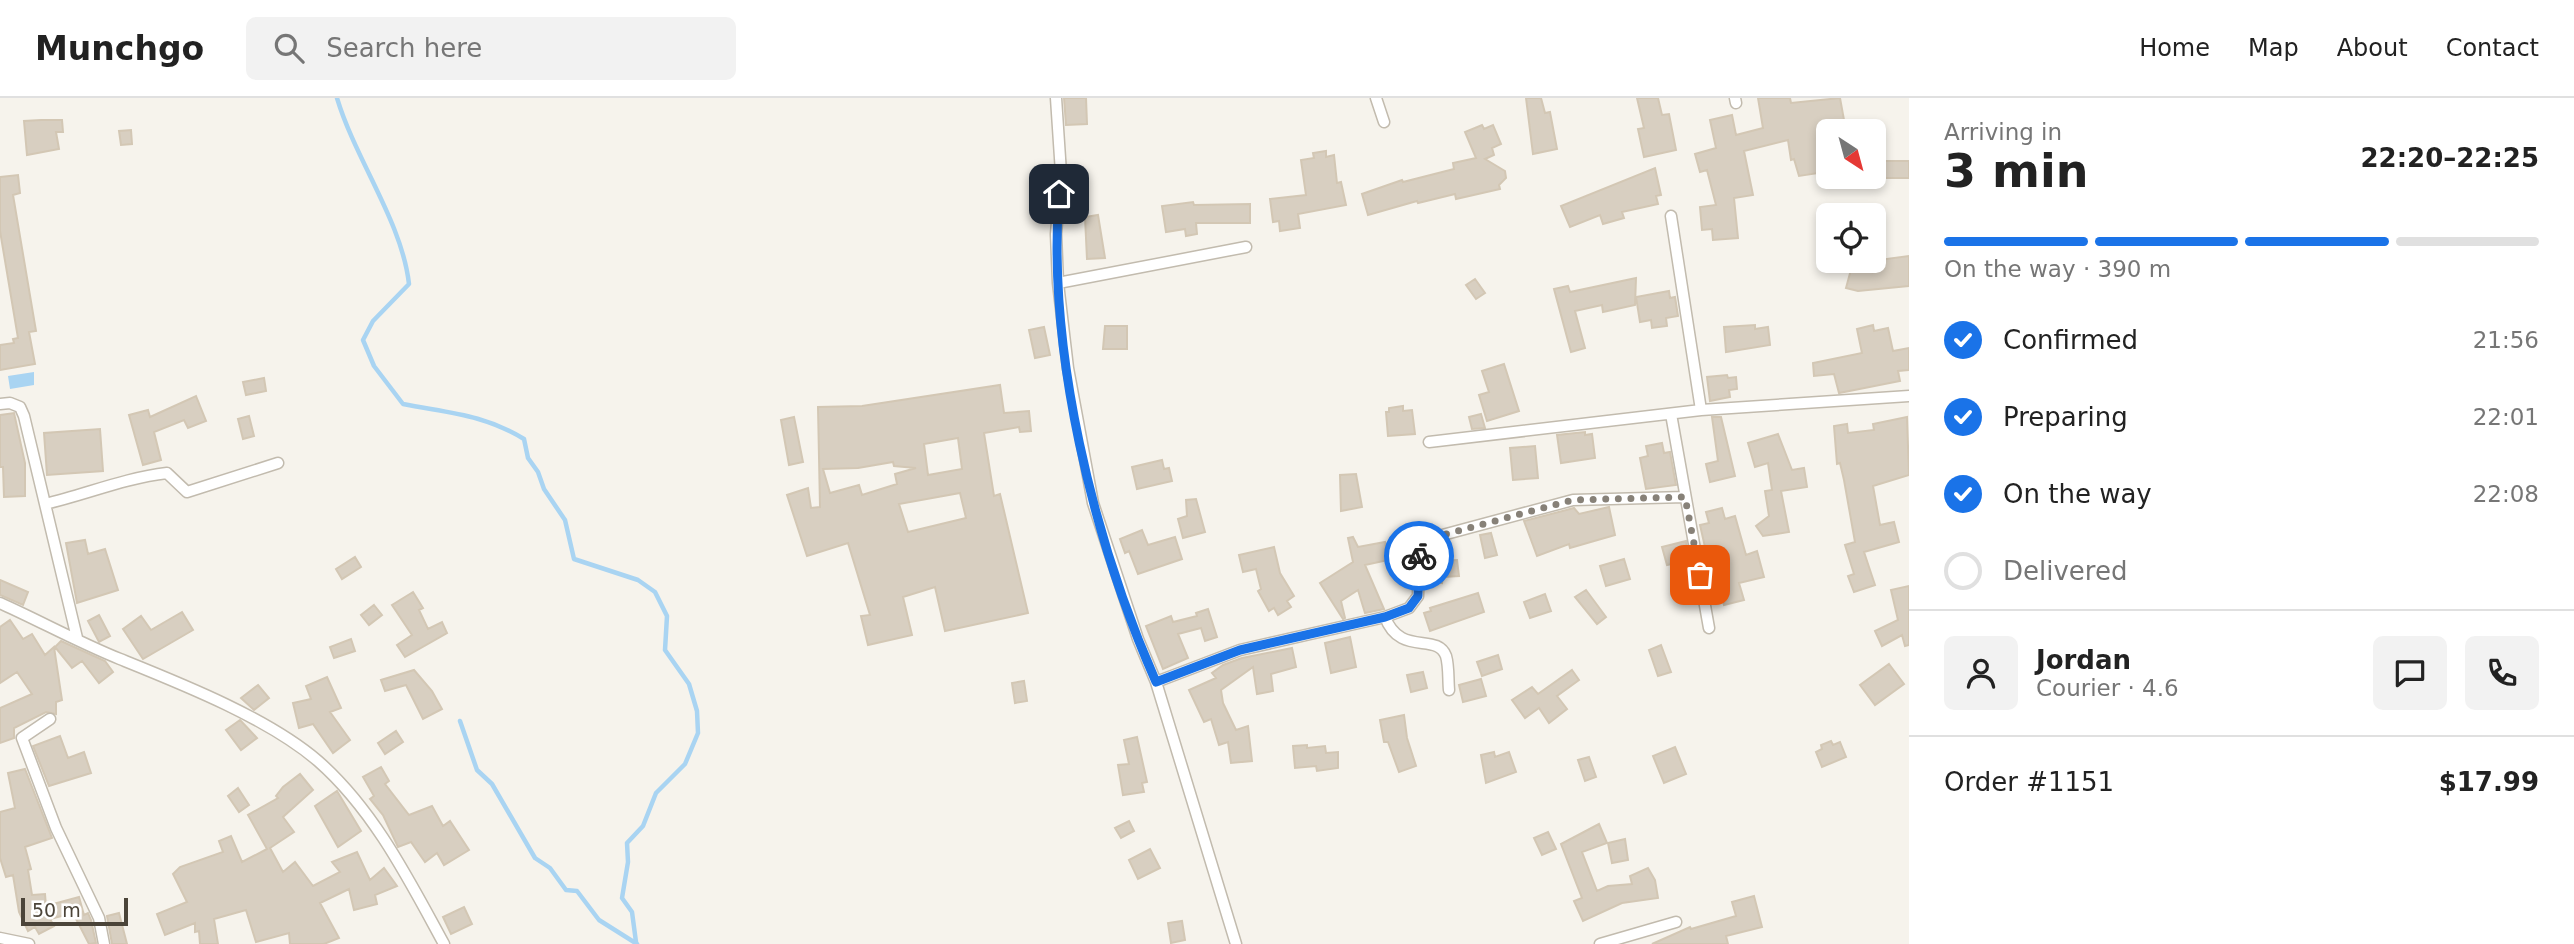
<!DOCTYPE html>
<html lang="en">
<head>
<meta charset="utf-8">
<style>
	body { margin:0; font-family:"DejaVu Sans",sans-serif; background:#f2f2f2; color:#222; height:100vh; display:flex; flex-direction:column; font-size:26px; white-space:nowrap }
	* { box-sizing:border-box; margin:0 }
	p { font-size:23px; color:#767676 }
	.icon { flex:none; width:38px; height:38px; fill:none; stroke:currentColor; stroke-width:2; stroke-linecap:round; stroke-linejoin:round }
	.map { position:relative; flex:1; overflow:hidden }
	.details { display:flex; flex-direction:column; background:#fff; width:665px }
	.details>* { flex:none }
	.needle { width:46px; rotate:144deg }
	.tools { position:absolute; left:1816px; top:21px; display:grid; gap:14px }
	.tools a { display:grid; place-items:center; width:70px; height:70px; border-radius:10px; background:#fff; box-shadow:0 4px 10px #0003; font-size:35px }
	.scale { position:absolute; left:21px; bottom:18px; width:107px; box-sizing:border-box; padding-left:7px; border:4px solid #4b4439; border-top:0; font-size:19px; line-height:24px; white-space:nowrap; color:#4b4439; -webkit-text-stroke:5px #fff; paint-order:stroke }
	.pin { position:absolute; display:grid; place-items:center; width:60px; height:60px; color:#fff; margin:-30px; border-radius:14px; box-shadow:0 4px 10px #0006 }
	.courier { position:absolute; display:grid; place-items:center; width:70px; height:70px; margin:-35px; border:5px solid #1a73e8; border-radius:50%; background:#fff; color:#222; box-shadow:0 2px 9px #0007 }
	.overview em { font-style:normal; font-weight:700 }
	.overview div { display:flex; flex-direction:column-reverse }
	.overview { display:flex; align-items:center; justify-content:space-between; height:119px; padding:0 35px }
	h1 { font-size:46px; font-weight:700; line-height:52px }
	.bar { display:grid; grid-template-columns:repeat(4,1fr); gap:10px 7px; align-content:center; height:84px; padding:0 35px }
	.bar i { height:9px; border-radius:5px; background:#e0e0e0 }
	.bar .current { background:#1a73e8 }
	.bar p { grid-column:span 4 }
	.line { display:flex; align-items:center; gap:18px; padding:0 35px; border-top:2px solid #e0e0e0 }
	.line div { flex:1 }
	.round { display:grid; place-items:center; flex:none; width:74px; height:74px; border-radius:10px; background:#f2f2f2 }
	ol { padding:0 35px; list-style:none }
	li { display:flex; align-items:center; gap:21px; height:77px }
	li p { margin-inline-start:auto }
	li .icon { padding:7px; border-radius:50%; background:#1a73e8; color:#fff; stroke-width:4 }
	li:last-child { color:#767676 }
	li i { width:38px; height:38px; border:4px solid #e0e0e0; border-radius:50% }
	header { display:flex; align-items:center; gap:42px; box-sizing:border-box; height:98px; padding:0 35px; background:#fff; border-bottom:2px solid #e0e0e0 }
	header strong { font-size:33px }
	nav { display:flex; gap:38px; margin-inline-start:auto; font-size:24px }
	.search { width:490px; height:63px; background:#f2f2f2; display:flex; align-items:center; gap:18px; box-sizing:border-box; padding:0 24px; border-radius:10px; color:#767676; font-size:26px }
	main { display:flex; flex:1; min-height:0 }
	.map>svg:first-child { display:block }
	.water { fill:#a9d4f2 }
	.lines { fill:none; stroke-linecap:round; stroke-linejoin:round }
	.stream { stroke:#a9d4f2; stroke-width:4.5 }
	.building { fill:#d8cfc1; stroke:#d3c7b4; stroke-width:2; fill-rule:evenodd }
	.minor-casing { stroke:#c2bbae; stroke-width:13 }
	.minor { stroke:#fff; stroke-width:10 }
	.done { stroke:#878178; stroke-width:7; stroke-dasharray:0 12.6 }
	.route { stroke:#1a73e8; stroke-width:9 }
</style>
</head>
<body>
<header>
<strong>Munchgo</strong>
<div class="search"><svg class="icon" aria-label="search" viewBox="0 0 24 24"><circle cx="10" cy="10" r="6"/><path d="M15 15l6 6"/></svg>Search here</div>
<nav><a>Home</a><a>Map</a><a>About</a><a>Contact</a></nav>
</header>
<main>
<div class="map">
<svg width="1909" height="846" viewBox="0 0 1909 846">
	<rect width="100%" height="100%" fill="#f6f3ec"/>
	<path class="water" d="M 34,274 L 34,287 L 10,291 L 8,278 Z"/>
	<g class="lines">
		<path class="stream" d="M 337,0 C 356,63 402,124 409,186 L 373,223 L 363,242 L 374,268 L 403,306 C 448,315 483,316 524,341 L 528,360 L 538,374 L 544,391 L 565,422 L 574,461 L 638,482 L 655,494 L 667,518 L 665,552 L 689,586 L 697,613 L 698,635 L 685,666 L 656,695 L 643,728 L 627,745 L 628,764 L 622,800 L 632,814 L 636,844
			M 460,623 L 477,672 L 492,686 L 535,760 L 550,770 L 566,792 L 577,793 L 599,822 L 637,846"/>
	</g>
	<path class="building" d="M 1064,0 L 1086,0 L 1087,26 L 1066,27 Z
		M 1526,0 L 1541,0 L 1545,15 L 1550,14 L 1557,51 L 1533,56 Z
		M 1637,0 L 1658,0 L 1662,17 L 1669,16 L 1676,52 L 1644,59 L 1638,31 L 1644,30 Z
		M 1758,0 L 1790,0 L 1791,5 L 1840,0 L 1844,22 L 1827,25 L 1828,32 L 1819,34 L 1825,74 L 1799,78 L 1794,61 L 1791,62 L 1788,42 L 1744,53 L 1753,97 L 1734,100 L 1738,140 L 1713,142 L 1712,131 L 1702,132 L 1700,109 L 1716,107 L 1707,72 L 1700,74 L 1695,56 L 1716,50 L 1710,22 L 1732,17 L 1736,37 L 1763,30 Z
		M 41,22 L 62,22 L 63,34 L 56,34 L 59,51 L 27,57 L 24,23 Z
		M 1482,27 L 1484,31 L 1493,27 L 1501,46 L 1492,50 L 1494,57 L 1485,61 L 1505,73 L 1506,80 L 1499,87 L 1500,91 L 1456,101 L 1455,96 L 1418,105 L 1417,103 L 1368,117 L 1362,96 L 1402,82 L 1403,84 L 1454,71 L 1453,65 L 1476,60 L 1465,34 Z
		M 131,32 L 132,46 L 121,47 L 119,33 Z
		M 1326,53 L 1326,59 L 1334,57 L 1337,85 L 1341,84 L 1346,107 L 1298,116 L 1300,130 L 1280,133 L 1279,123 L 1273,124 L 1270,101 L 1306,97 L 1301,62 L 1314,60 L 1313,55 Z
		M 1879,63 L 1909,63 L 1909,80 L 1879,80 Z
		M 1655,70 L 1661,97 L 1656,98 L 1658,106 L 1622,114 L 1624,120 L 1603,126 L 1600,117 L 1570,129 L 1561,108 Z
		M 18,77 L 20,95 L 13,97 L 36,233 L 29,234 L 35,266 L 0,272 L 0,247 L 14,245 L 13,241 L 18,240 L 0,133 L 0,79 Z
		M 1193,104 L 1194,107 L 1250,106 L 1250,125 L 1196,125 L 1197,136 L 1186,138 L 1185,131 L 1166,134 L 1162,108 Z
		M 1098,117 L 1105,160 L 1087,161 L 1085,119 Z
		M 1909,158 L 1909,188 L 1858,193 L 1846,190 L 1852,168 L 1872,174 L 1871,163 Z
		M 1636,180 L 1635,207 L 1603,214 L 1602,207 L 1575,213 L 1585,250 L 1571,254 L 1554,191 L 1568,188 L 1570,194 Z
		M 1475,181 L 1485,195 L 1476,201 L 1466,187 Z
		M 1669,193 L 1670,200 L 1675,199 L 1678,218 L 1666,220 L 1667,228 L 1652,230 L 1651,222 L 1640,224 L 1636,199 Z
		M 1755,227 L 1755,231 L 1768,229 L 1770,247 L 1726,254 L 1724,229 Z
		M 1873,227 L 1874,233 L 1888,230 L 1893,253 L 1909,250 L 1909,272 L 1898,273 L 1900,283 L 1839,295 L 1834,276 L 1814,278 L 1813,265 L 1862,255 L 1857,231 Z
		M 1105,228 L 1127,228 L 1127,251 L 1103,251 Z
		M 1044,229 L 1050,257 L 1035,260 L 1029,232 Z
		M 1504,266 L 1519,313 L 1487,323 L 1479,297 L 1489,294 L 1482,273 Z
		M 1727,277 L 1728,280 L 1736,279 L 1737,291 L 1729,292 L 1730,299 L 1710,303 L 1707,279 Z
		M 264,280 L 266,293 L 246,297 L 243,284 Z
		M 1000,287 L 1004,315 L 1029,313 L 1031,333 L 1020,334 L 1019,329 L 984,335 L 994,398 L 1000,396 L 1028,515 L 945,533 L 935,489 L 903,499 L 912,537 L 868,547 L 861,518 L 870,517 L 848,445 L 807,458 L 787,397 L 808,390 L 811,410 L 820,409 L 818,309 L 862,308 ZM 958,340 L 962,371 L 928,377 L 924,346 ZM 893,364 L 894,368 L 916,370 L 895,376 L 897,386 L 862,397 L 859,387 L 830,395 L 823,371 L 858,370 ZM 960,395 L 966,420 L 908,434 L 899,406 Z
		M 196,298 L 206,323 L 188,330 L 184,322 L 154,334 L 161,362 L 143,367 L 129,317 L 148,312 L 150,319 Z
		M 1403,308 L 1403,313 L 1412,312 L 1415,336 L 1388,338 L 1386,314 L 1389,314 L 1389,310 Z
		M 14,315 L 25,365 L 25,398 L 4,399 L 3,369 L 0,369 L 0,317 Z
		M 1481,316 L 1485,330 L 1472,331 L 1469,319 Z
		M 249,318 L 254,338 L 243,341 L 238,321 Z
		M 794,319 L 803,364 L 789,367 L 781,322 Z
		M 1712,319 L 1721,319 L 1735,378 L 1710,384 L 1706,366 L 1718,363 Z
		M 1907,319 L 1909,377 L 1873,388 L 1880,427 L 1894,424 L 1899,444 L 1864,454 L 1875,487 L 1854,494 L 1848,478 L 1854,476 L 1845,447 L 1855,444 L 1844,382 L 1840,365 L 1837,366 L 1834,328 L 1847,326 L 1848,335 L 1874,332 L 1873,326 Z
		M 100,331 L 103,373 L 47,377 L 44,335 Z
		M 1585,334 L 1585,337 L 1592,336 L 1595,360 L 1561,365 L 1557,337 Z
		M 1778,336 L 1792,372 L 1804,370 L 1807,389 L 1781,393 L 1789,434 L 1763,438 L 1756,428 L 1769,418 L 1765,393 L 1772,392 L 1768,365 L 1755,369 L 1748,345 Z
		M 1662,345 L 1664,355 L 1670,354 L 1676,387 L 1646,391 L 1640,360 L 1648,358 L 1646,348 Z
		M 1535,348 L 1538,380 L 1513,382 L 1510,350 Z
		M 1162,362 L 1164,371 L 1169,370 L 1172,383 L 1137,391 L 1132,369 Z
		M 1356,376 L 1362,409 L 1341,413 L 1340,377 Z
		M 1196,401 L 1205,434 L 1183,440 L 1178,421 L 1187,418 L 1186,402 Z
		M 1609,409 L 1615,437 L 1570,450 L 1569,446 L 1537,458 L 1524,423 L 1574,410 L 1579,416 Z
		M 1722,410 L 1725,421 L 1735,418 L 1746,457 L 1757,453 L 1764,479 L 1739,485 L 1744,502 L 1724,507 L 1709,448 L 1705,449 L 1700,427 L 1709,425 L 1706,414 Z
		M 1142,432 L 1148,447 L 1175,439 L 1182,461 L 1138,476 L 1129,453 L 1125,455 L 1120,441 Z
		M 1491,435 L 1497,457 L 1485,460 L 1480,437 Z
		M 1353,439 L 1358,449 L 1385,444 L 1388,462 L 1365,467 L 1384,511 L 1365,515 L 1358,492 L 1341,503 L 1345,520 L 1343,521 L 1320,485 L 1353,464 L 1348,440 Z
		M 85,442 L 88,456 L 105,451 L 118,492 L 77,505 L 66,445 Z
		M 1686,443 L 1689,462 L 1667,467 L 1662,449 Z
		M 1274,449 L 1280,475 L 1294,498 L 1287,503 L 1291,509 L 1278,517 L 1274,510 L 1269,513 L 1258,493 L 1261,491 L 1256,471 L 1243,474 L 1239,457 Z
		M 1430,457 L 1441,459 L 1440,463 L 1457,462 L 1459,478 L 1443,479 L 1442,485 L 1426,482 Z
		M 355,459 L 361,469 L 342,481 L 336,471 Z
		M 1624,461 L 1630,481 L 1606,488 L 1600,468 Z
		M 0,482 L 28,494 L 23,507 L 0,497 Z
		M 1909,488 L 1909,547 L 1905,548 L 1902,537 L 1882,548 L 1875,533 L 1898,522 L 1891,492 Z
		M 1586,492 L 1606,519 L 1597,526 L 1575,499 Z
		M 413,494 L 423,510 L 419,512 L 428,531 L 442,524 L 447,535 L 405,559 L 397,547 L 412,537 L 392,507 Z
		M 1478,495 L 1484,514 L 1430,533 L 1424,515 L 1431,513 L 1430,510 Z
		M 1545,496 L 1551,513 L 1530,520 L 1524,504 Z
		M 374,507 L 382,517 L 369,527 L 361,517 Z
		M 1208,511 L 1217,539 L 1205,543 L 1201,530 L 1178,536 L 1188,560 L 1163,571 L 1146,528 L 1171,518 L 1173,524 L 1197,518 L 1196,515 Z
		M 182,514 L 193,532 L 143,561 L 123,531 L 141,518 L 151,532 Z
		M 99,517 L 110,538 L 99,544 L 88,523 Z
		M 10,522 L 23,541 L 32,536 L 45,557 L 54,549 L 62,602 L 56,604 L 56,616 L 46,614 L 14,630 L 14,640 L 0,645 L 0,610 L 32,596 L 17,574 L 0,585 L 0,529 Z
		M 1350,539 L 1356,569 L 1331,575 L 1325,545 Z
		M 351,541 L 355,553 L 334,560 L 330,549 Z
		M 61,543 L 105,563 L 113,574 L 99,585 L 82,563 L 72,570 L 55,549 Z
		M 1661,547 L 1671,574 L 1658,578 L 1649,552 Z
		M 1292,550 L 1296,569 L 1271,576 L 1273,593 L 1257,596 L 1253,569 L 1221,592 L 1223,605 L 1236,632 L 1248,628 L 1252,663 L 1231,665 L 1228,644 L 1219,647 L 1211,621 L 1204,624 L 1189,592 L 1216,580 L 1212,575 L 1223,567 L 1242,560 Z
		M 1498,557 L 1502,571 L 1482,578 L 1477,564 Z
		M 1889,566 L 1904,586 L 1875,607 L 1860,587 Z
		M 414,572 L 432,593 L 442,611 L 423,621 L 406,587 L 385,593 L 381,582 Z
		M 1572,572 L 1579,582 L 1557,598 L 1567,611 L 1549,625 L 1539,610 L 1525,620 L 1512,602 L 1532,589 L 1538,596 Z
		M 1423,574 L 1427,590 L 1411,594 L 1407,577 Z
		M 327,579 L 341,610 L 330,614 L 350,642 L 333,655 L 313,626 L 299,630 L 293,605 L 311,601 L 306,588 Z
		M 1481,581 L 1486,598 L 1463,604 L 1459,587 Z
		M 1024,583 L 1027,603 L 1015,605 L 1012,585 Z
		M 258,587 L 269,600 L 254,612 L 241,600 Z
		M 1404,617 L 1407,640 L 1416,668 L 1399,674 L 1388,644 L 1384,644 L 1380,622 Z
		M 240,622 L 257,640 L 241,652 L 226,632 Z
		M 396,633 L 403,644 L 385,656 L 378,645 Z
		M 60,638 L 68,660 L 84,654 L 91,675 L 49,688 L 33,648 Z
		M 1137,639 L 1147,684 L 1142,685 L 1144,694 L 1123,697 L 1118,667 L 1129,666 L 1124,642 Z
		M 1831,643 L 1833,647 L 1840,644 L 1846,659 L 1822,669 L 1816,654 L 1822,651 L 1821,647 Z
		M 1307,647 L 1307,650 L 1325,648 L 1326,655 L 1338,654 L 1338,670 L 1317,673 L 1316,668 L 1295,670 L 1293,648 Z
		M 1675,649 L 1686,676 L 1664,685 L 1653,658 Z
		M 1494,654 L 1495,659 L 1509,654 L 1516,674 L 1486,685 L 1481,657 Z
		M 1589,659 L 1596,679 L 1585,683 L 1578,662 Z
		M 381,669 L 389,683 L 385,686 L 409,717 L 432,708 L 443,728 L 450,723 L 469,752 L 444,767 L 437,755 L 425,764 L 411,744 L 398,749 L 383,717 L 370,701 L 374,698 L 363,679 Z
		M 25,671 L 52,740 L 25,749 L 31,771 L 28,772 L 32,797 L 45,796 L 46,808 L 79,799 L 84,817 L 88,815 L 91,822 L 96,845 L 89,846 L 73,815 L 50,821 L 54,828 L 39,836 L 35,829 L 28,833 L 19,814 L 13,777 L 6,779 L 0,760 L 0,714 L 15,710 L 8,675 Z
		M 300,676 L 313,692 L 283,719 L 294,734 L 270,750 L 283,774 L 295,764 L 313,788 L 340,774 L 332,764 L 357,754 L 370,782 L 384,770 L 397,788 L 375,797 L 377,806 L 354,812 L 349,791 L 320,805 L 339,840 L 324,846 L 290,846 L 289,835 L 256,844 L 246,812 L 214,821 L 218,846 L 200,846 L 199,833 L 195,834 L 195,825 L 165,837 L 157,816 L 187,804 L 173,776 L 180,769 L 223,754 L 219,743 L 231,738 L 242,764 L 267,751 L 248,717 L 278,700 L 276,698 L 283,689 Z
		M 238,690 L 249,707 L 239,714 L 228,698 Z
		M 337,693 L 361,733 L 338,749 L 315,708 Z
		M 1129,723 L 1134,733 L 1121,740 L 1115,730 Z
		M 1599,726 L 1607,745 L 1582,754 L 1597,793 L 1608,788 L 1632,786 L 1630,778 L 1648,770 L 1655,782 L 1658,800 L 1622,805 L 1583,823 L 1574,803 L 1582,800 L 1561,746 Z
		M 1548,734 L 1556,751 L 1542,757 L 1534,740 Z
		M 1625,741 L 1628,762 L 1612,765 L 1608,745 Z
		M 1150,751 L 1160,770 L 1138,781 L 1129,762 Z
		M 1754,798 L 1762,829 L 1726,838 L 1728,846 L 1652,846 L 1690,829 L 1691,831 L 1736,818 L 1732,804 Z
		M 464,809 L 472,826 L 451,836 L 443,819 Z
		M 119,815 L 127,846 L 112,846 L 107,818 Z
		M 1182,823 L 1185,842 L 1171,845 L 1168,825 Z"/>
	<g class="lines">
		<defs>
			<path id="minor" d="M 1056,0 L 1061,75 L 1056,136 L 1058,185 L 1068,270 L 1093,405 L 1138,541 L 1156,584 L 1236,846
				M 1376,0 L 1384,24
				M 1735,0 L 1736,5
				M 1671,118 L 1701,312
				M 1058,185 L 1246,149
				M 0,306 L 10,305 L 20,309 L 24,318 L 77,540
				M 1671,316 L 1709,530
				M 1429,344 L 1701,312 L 1909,298
				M 45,406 C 87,396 125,380 167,375 L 187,394 L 278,365
				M 0,505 C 40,523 80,545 120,561 C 182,586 268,620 318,663 C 374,712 409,782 444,846
				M 1385,519 C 1400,559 1437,534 1446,558 C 1449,568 1448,581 1449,592
				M 1156,584 L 1240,552 L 1385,519 L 1409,510 L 1418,498 L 1419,452 L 1435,439 L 1573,402 L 1685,399
				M 50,621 L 22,640 L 56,730 L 99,820 L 104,846
				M 0,840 L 29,846
				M 1600,846 L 1676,824"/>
		</defs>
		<use href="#minor" class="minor-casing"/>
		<use href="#minor" class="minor"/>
	</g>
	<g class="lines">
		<path class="done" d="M 1419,458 L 1425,445 L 1435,439 L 1573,402 L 1685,399 L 1700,477"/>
		<path class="route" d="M 1059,96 C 1047,253 1093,441 1156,584 L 1240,552 L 1385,519 L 1409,510 L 1418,498 L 1419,458"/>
	</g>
</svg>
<div class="tools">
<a><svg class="needle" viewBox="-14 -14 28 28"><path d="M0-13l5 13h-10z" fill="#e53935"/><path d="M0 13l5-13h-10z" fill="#767676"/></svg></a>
<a><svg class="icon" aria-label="locate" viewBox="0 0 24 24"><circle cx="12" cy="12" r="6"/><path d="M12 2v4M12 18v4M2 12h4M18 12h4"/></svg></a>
</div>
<div class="scale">50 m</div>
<div class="pin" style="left:1700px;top:477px;background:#ea580c"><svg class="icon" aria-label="bag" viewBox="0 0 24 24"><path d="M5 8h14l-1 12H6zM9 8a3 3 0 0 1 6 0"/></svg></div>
<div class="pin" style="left:1059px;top:96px;background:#1f2937"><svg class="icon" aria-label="home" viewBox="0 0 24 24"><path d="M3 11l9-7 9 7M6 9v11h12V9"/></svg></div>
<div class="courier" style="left:1419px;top:458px"><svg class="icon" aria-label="bike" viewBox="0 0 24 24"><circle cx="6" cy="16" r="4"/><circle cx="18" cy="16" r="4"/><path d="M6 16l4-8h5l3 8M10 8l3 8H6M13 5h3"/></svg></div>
</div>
<section class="details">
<div class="overview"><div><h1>3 min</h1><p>Arriving in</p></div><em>22:20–22:25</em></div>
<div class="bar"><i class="current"></i><i class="current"></i><i class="current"></i><i></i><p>On the way · 390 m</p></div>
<ol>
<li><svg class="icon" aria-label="check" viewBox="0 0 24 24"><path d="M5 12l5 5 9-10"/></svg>Confirmed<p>21:56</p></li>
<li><svg class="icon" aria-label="check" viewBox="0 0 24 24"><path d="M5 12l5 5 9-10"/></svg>Preparing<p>22:01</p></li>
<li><svg class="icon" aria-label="check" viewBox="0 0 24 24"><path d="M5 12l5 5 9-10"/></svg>On the way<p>22:08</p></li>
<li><i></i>Delivered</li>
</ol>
<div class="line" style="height:126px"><a class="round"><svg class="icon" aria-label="person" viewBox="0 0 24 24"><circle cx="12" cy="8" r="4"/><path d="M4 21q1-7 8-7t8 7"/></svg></a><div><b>Jordan</b><p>Courier · 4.6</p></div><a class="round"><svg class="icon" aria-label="chat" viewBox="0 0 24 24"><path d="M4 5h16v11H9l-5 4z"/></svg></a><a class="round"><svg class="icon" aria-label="phone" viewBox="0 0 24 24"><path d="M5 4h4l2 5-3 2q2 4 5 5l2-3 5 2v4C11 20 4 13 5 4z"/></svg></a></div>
<div class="line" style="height:91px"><div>Order #1151</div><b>$17.99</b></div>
</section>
</main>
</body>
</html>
